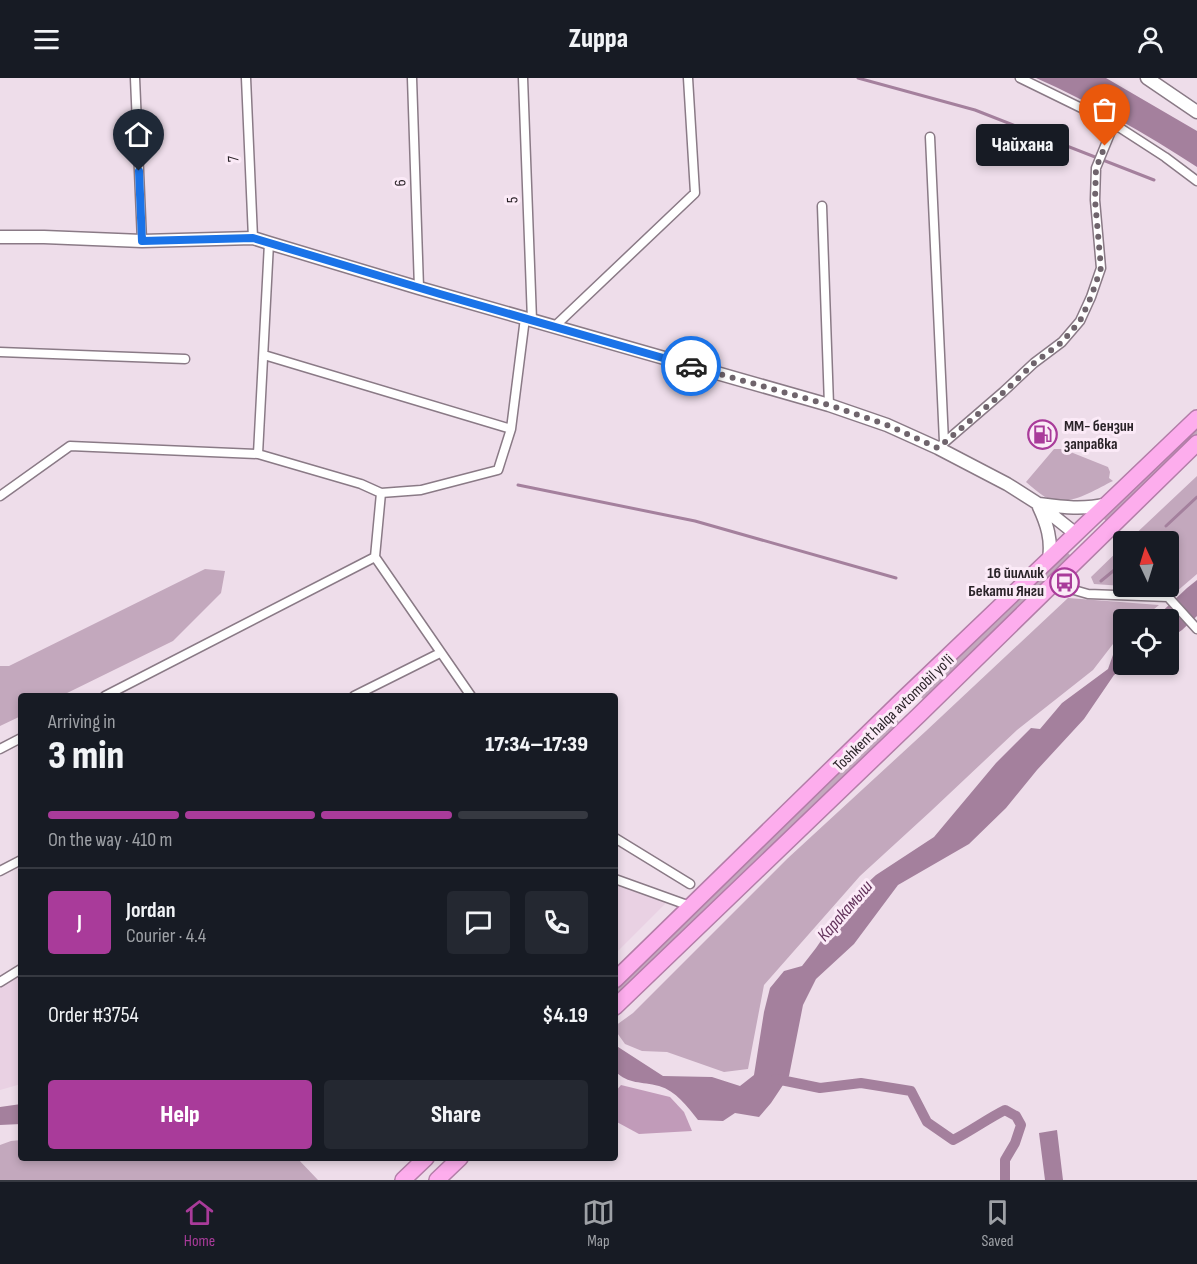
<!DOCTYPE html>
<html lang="en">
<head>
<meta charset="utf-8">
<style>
	body { margin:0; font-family:"Sofia Sans Condensed",sans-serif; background:#242831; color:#f1f3f6; height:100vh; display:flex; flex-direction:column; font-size:22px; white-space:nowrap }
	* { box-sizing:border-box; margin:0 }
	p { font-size:20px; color:#9ea1a6 }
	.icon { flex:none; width:33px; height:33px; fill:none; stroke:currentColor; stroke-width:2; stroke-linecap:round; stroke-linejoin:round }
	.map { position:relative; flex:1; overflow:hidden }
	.side { position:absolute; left:18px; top:615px; width:600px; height:468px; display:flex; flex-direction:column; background:#171b24; border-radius:6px; box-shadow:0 3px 9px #0003 }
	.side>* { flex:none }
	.needle { width:39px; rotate:356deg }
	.buttons { position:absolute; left:1113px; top:453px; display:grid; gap:12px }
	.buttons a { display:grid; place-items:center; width:66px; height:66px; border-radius:6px; background:#171b24; box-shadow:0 3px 9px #0003; font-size:30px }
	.pin { position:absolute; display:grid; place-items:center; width:51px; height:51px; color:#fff; margin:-62px -26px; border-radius:50% 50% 50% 0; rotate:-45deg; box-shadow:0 0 6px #0007 }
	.pin .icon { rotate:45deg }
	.courier { position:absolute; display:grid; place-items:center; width:60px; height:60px; margin:-30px; border:4px solid #1a73e8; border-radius:50%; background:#fff; color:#222; box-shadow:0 2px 8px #0007 }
	.bubble { position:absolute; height:42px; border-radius:6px; background:#171b24; box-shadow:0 3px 9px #0003; font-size:20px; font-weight:800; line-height:42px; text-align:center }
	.head em { font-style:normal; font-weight:800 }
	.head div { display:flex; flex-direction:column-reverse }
	.head { display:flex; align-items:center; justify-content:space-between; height:102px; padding:0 30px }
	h1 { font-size:39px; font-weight:800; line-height:45px }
	.bar { display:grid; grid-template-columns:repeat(4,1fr); gap:9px 6px; align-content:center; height:72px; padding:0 30px }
	.bar i { height:8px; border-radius:4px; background:#363941 }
	.bar .current { background:#a93b9a }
	.bar p { grid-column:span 4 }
	.line { display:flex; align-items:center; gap:15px; padding:0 30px; border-top:2px solid #363941 }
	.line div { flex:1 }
	.round { display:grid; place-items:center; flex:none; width:63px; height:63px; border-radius:6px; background:#242831 }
	.cta { display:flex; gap:12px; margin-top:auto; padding:12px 30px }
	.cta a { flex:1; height:69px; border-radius:6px; background:#a93b9a; color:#fff; font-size:24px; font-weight:800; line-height:69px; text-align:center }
	.cta a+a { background:#242831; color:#f1f3f6 }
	header { display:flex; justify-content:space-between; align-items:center; height:78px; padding:0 30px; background:#171b24; font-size:27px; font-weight:800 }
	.tab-bar { display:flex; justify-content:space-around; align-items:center; height:84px; border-top:2px solid #363941; background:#171b24; font-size:16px; color:#9ea1a6 }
	.tab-bar a { display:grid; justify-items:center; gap:3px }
	.tab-bar .current { color:#a93b9a }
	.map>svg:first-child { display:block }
	.built { fill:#e9d1e3 }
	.green { fill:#c3a8bd }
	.forest { fill:#c19bb9 }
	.water { fill:#a4809d }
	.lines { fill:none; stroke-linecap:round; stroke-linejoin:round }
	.stream { stroke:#a4809d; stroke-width:3 }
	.canal { stroke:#a4809d; stroke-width:10 }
	.street-casing { stroke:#8a7a86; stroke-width:11 }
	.secondary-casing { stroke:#8a7a86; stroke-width:15 }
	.highway-casing { stroke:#b37da8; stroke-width:18 }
	.street { stroke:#fff; stroke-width:8 }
	.secondary { stroke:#fff; stroke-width:12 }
	.highway { stroke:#fdaded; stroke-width:15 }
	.done { stroke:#6f646c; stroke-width:6; stroke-dasharray:0 10.8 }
	.route { stroke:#1a73e8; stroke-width:8 }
	.labels { text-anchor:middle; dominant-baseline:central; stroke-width:6; stroke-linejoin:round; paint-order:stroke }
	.street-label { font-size:16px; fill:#2a2328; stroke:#fbeaf7 }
	.poi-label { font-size:16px; font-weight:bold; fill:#2a2328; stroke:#fbeaf7; text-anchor:start }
	.water-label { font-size:18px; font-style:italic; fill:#63335b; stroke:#fbeaf7 }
</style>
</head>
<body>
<header><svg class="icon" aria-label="menu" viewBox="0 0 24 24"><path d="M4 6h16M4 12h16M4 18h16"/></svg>Zuppa<svg class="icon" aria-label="person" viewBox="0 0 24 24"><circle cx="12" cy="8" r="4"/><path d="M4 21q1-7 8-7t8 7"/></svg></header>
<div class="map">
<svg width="1197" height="1102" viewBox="0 0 1197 1102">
	<rect width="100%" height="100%" fill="#eeddea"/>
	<path class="built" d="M 615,807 L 666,825 L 615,876 Z
		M 21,885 L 21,1006 L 0,1012 L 0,898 Z"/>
	<path class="green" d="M 1197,350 L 1197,359 L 1108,445 L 1104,441 Z
		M 1054,371 L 1063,371 L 1108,389 L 1110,394 L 1109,400 L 1113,403 C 1094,412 1067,431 1045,419 C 1039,415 1032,409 1026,404 Z
		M 1197,398 L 1197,496 L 1176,514 L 1128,509 L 1168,508 L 1168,464 L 1128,463 Z
		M 1123,468 L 1123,508 L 1094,506 L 1091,499 Z
		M 1067,474 L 1072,479 L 923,621 L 919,617 Z
		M 205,491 L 225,493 L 221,515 L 173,563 L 61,618 L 21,618 L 21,638 L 0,648 L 0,588 L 9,588 Z
		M 1068,520 L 1159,527 L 1142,541 L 1124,542 L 1123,557 L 1113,566 L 1093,592 L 1017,652 L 931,733 L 860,798 L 764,907 L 748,991 L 724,994 L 667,974 L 642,973 L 625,966 L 615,952 L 615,948 L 633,935 L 788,780 L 926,653 Z
		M 894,639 L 899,644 L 617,918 L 615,916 L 615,910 Z
		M 21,1062 L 21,1080 L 297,1080 L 318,1102 L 0,1102 L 0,1067 L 11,1063 Z"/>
	<path class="forest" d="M 621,1007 L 670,1019 L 684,1034 L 692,1053 L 639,1056 L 615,1043 L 615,1014 Z"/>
	<path class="water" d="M 1036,0 L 1106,0 L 1197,53 L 1197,89 C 1145,55 1092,25 1036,0 Z
		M 1197,502 L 1197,538 L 1182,552 L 1169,561 L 1168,542 L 1153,542 L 1187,510 Z
		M 1123,571 L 1124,586 L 1130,587 L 1114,597 L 1084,641 L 1037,692 L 1006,730 L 969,766 L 898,807 L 854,866 L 816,901 L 803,927 L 789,998 L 771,1025 L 759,1039 L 735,1035 L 723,1043 L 698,1042 C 687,1028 676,1013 659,1008 C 641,1003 629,1007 615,993 L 615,967 L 663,998 L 712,999 L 740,1008 L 754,997 L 764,934 L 770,910 L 784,893 L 802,888 L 816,870 L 849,822 L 876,797 L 934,759 L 996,685 L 1031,650 L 1040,651 L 1062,625 L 1108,591 L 1114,574 Z
		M 21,1026 L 21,1046 L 0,1047 L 0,1029 Z
		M 1057,1052 L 1063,1102 L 1045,1102 L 1039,1055 Z"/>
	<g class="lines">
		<path class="stream" d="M 858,0 L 975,32 L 1154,102
			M 518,407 L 695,443 L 896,500
			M 1166,448 L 1197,419
			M 1101,503 L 1124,484"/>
		<path class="canal" d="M 776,1001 L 820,1010 L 861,1005 L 911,1013 L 927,1044 L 953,1062 C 971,1053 987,1041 1005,1032 L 1016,1038 L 1021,1047 L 1015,1065 L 1005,1082 L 1005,1102"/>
		<defs>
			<path id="street" d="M 135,0 L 142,163
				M 246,0 L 253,160
				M 412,0 L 419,210
				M 523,0 L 532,242
				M 1020,0 L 1114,46 L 1165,79 L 1197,103
				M 930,59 L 944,364
				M 822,128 L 829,327
				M 554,249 L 695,115 L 688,0
				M 0,274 L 185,281
				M 264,277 L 511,351 L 525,240
				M 938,370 L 1003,314 L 1034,285 L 1062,264 L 1080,243 L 1091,219 L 1101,190 L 1095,122 L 1096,90 L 1114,46
				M 258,376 L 269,165
				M 0,418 L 70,368 L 258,376 L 361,406 L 381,415
				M 375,479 L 471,618
				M 1053,506 L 1088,516 L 1168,519 L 1197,551
				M 105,618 L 375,479 L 381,415 L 421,412 L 498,392 L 511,351
				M 354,618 L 440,575
				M 0,671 L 21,660
				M 615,760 L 690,806
				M 0,793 L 21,782
				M 615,801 L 690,828
				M 0,904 L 21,891"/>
			<path id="secondary" d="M 1147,0 L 1197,34
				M 0,159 L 44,159 L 142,163 L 253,160 L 269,165 L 419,210 L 829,327 L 887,347 L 938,370 L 1007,406 L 1037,425 L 1076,456
				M 1039,426 C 1062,429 1083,432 1107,426
				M 1039,429 C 1047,446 1052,462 1049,481"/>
			<path id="highway" d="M 615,902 L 903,621 L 1197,340
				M 615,929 L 919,637 L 1197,365
				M 403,1102 L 426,1080
				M 437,1102 L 460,1080"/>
		</defs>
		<use href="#street" class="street-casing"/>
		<use href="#secondary" class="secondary-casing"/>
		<use href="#highway" class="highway-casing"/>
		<use href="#street" class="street"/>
		<use href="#secondary" class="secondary"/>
		<use href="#highway" class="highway"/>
	</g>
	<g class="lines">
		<path class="done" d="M 691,288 L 829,327 L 887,347 L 938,370 L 1004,314 L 1034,285 L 1062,264 L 1080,243 L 1091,219 L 1101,190 L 1095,122 L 1096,90 L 1105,68"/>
		<path class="route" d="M 139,93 L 142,163 L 253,160 L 440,216 L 691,288"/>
	</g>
	<defs>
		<symbol id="fuel-ring" viewBox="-11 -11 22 22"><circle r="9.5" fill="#fbeaf7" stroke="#a93b9a" stroke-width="1.5"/><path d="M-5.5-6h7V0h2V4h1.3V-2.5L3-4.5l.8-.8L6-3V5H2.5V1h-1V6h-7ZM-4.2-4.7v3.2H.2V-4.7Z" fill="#a93b9a"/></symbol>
		<symbol id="bus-ring" viewBox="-11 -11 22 22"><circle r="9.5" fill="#fbeaf7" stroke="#a93b9a" stroke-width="1.5"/><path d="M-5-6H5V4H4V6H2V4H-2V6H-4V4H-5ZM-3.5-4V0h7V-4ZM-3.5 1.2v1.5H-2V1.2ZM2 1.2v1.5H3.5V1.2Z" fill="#a93b9a"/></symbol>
	</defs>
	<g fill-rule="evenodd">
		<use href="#fuel-ring" x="1026" y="340" width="33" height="33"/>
		<use href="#bus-ring" x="1048" y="488" width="33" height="33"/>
	</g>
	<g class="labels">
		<g class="street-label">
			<text transform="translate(234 81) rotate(-92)">7</text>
			<text transform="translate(401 105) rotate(-92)">6</text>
			<text transform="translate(513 122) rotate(-92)">5</text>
			<text transform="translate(894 635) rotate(-44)">Toshkent halqa avtomobil yo'li</text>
		</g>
		<g class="poi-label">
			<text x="1064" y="348">ММ- бензин<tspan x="1064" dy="18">заправка</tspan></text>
			<text x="1044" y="495" text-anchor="end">16 йиллик<tspan x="1044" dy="18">Бекати Янги</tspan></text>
		</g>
		<g class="water-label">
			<text transform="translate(845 833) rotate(-49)">Каракамыш</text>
		</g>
	</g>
</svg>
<div class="buttons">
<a><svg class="needle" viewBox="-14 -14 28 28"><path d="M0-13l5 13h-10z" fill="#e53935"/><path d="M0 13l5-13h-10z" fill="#9ea1a6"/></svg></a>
<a><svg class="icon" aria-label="locate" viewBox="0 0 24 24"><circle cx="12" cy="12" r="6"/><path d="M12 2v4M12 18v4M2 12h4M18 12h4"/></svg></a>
</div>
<div class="pin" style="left:1105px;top:68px;background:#ea580c"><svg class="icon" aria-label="bag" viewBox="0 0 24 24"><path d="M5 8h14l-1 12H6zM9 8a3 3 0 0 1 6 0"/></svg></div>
<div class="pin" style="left:139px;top:93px;background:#1f2937"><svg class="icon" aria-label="home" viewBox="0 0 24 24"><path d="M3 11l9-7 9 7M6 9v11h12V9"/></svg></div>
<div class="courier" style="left:691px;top:288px"><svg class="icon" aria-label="car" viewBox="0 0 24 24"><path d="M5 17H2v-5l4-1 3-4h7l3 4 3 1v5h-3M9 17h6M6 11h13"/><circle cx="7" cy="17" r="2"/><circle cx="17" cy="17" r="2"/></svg></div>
<div class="bubble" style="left:976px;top:46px;width:93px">Чайхана</div>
<section class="side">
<div class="head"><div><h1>3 min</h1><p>Arriving in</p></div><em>17:34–17:39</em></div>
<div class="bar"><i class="current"></i><i class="current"></i><i class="current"></i><i></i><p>On the way · 410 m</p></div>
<div class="line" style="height:108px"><b class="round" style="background:#a93b9a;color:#fff">J</b><div><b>Jordan</b><p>Courier · 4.4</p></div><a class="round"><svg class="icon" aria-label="chat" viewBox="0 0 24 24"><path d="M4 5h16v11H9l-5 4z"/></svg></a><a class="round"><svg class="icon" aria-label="phone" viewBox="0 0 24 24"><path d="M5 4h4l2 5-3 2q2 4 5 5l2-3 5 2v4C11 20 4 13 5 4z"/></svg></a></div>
<div class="line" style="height:78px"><div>Order #3754</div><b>$4.19</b></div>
<div class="cta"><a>Help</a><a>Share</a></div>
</section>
</div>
<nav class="tab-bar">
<a class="current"><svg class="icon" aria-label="home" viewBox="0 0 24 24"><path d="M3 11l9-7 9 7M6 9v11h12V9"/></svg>Home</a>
<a><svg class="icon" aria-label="map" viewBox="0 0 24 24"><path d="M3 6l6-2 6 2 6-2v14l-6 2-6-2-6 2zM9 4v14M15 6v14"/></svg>Map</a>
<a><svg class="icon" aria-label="saved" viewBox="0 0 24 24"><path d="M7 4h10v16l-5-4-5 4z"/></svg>Saved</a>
</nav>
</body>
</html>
